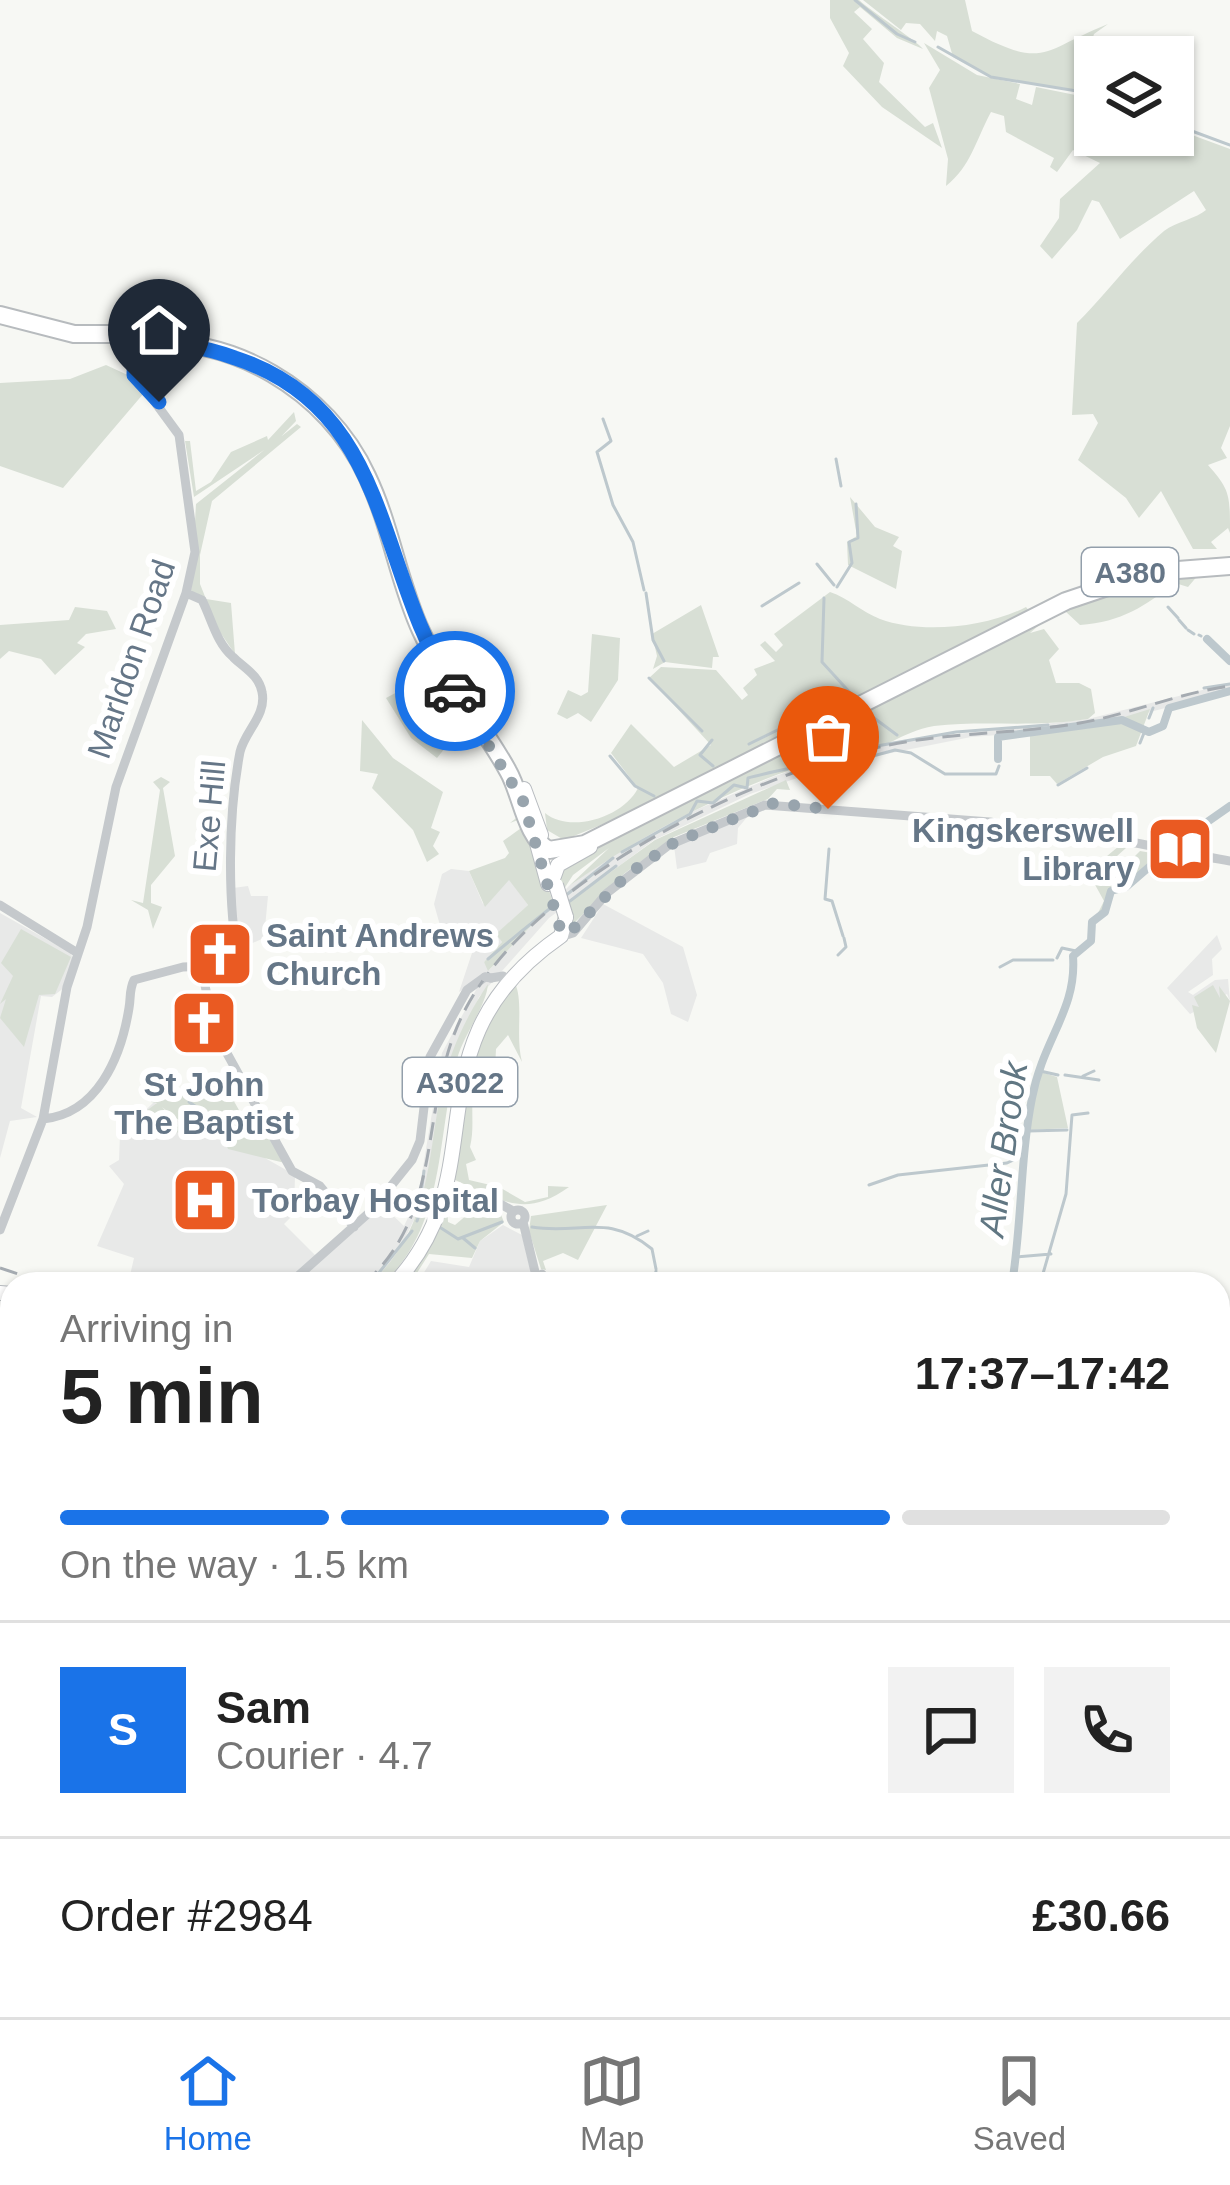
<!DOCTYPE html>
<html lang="en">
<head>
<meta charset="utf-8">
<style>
	body { margin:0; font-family:Helvetica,sans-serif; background:#f2f2f2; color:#222; height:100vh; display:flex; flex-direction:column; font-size:45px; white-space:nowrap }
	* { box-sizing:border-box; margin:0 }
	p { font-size:39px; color:#767676 }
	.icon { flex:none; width:66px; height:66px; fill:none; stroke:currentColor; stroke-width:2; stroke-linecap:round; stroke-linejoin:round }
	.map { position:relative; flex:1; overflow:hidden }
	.details { position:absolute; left:0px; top:1272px; width:1230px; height:747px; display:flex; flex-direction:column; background:#fff; border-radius:36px 36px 0 0; box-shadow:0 3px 9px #0004 }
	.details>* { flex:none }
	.controls { position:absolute; left:1074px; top:36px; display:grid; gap:24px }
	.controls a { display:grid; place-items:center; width:120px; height:120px; border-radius:0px; background:#fff; box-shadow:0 3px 9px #0004; font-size:60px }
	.pin { position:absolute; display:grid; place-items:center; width:102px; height:102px; color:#fff; margin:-123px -51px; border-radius:50% 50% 50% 0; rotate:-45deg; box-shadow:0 0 12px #0007 }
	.pin .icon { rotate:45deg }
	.courier { position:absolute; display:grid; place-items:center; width:120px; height:120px; margin:-60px; border:9px solid #1a73e8; border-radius:50%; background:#fff; color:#222; box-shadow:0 3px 15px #0007 }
	.head em { font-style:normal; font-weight:700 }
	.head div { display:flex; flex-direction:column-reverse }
	.head { display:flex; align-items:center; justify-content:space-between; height:204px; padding:0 60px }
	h1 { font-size:78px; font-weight:700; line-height:90px }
	.bar { display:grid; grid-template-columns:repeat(4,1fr); gap:18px 12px; align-content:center; height:144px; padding:0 60px }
	.bar i { height:15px; border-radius:9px; background:#e0e0e0 }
	.bar .selected { background:#1a73e8 }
	.bar p { grid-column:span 4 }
	.line { display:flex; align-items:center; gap:30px; padding:0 60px; border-top:3px solid #e0e0e0 }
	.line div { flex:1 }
	.round { display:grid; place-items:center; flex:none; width:126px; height:126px; border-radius:0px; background:#f2f2f2 }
	.dock { display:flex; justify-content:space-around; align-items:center; height:168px; border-top:3px solid #e0e0e0; background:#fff; font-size:33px; color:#767676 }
	.dock a { display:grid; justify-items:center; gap:6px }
	.dock .selected { color:#1a73e8 }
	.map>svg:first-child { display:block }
	.built { fill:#e8e9e8 }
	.green { fill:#d8dfd5 }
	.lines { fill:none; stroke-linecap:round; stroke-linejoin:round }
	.stream { stroke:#bdc8cd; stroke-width:3 }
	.river { stroke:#bdc8cd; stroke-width:8 }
	.major-casing { stroke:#b8bcc0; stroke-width:16 }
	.highway-casing { stroke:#b7bbbe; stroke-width:20 }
	.minor { stroke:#c5c9cc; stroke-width:9 }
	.major { stroke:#fff; stroke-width:14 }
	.highway { stroke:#fff; stroke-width:16 }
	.rail { stroke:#a5abb1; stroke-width:3; stroke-dasharray:18 9; stroke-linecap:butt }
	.major-bridge-casing { stroke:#b8bcc0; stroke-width:16; stroke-linecap:butt }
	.minor-bridge { stroke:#c5c9cc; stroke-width:9 }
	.major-bridge { stroke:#fff; stroke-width:14 }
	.done { stroke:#98a4ad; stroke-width:12; stroke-dasharray:0 21.6 }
	.route { stroke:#1a73e8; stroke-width:15 }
	.labels { text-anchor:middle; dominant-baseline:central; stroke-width:12; stroke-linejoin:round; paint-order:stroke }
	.shield { fill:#fff; stroke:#939fab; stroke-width:3 }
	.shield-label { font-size:30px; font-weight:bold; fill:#657687 }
	.street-label { font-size:33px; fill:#657687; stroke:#fff }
	.poi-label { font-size:33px; font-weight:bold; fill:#657687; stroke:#fff; text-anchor:start }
	.water-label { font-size:36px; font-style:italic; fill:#617783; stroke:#fff }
</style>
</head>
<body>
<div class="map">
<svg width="1230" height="2017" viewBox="0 0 1230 2017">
	<rect width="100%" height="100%" fill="#f7f8f4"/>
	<path class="built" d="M 1230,683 L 1230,691 L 1089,728 L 971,737 L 841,763 L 750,794 L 654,840 L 549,918 L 479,997 L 444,1077 L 425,1197 L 395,1259 L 369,1284 L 294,1284 L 381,1204 L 404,1226 L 418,1197 L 442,1053 L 485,973 L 459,992 L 473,950 L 450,948 L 443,936 L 434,904 L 442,874 L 451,869 L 469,871 L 483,904 L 509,879 L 528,905 L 497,934 L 502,942 L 484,962 L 489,970 L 569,886 L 606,860 L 668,822 L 775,776 L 881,743 L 1088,719 Z
		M 748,816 L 738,828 L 737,844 L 710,853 L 706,862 L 677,869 L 674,846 Z
		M 248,886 L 251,896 L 268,896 L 264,938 L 239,949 L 233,888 Z
		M 603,904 L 683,947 L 697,995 L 688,1022 L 671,1014 L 663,983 L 643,954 L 581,938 Z
		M 0,913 L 71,953 L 73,961 L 65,987 L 52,997 L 41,996 L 21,1108 L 37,1117 L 10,1121 L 0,1158 Z
		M 1217,935 L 1222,949 L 1212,959 L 1213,975 L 1188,992 L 1193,995 L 1215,980 L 1228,979 L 1230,1001 L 1227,994 L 1190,1014 L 1167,988 Z
		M 154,1102 L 191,1131 L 199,1121 L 216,1124 L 226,1136 L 295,1175 L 294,1214 L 284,1224 L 316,1256 L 286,1284 L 128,1284 L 134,1258 L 97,1246 L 124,1184 L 109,1166 L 119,1160 L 120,1135 Z
		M 503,1225 L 522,1235 L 532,1277 L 526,1284 L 417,1284 L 431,1261 L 469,1267 L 480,1241 Z"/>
	<path class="green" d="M 830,0 L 859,0 C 872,12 917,41 923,49 L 897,38 L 860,7 L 854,12 L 872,29 L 863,39 L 884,63 L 879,82 L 925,127 L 933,123 L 942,148 L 882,107 L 843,66 L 849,53 L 830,18 Z
		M 863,0 L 965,0 L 972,31 C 1046,71 1042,50 1108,24 L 1094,34 L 1087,58 L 1095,61 L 1095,94 L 991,77 L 953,57 L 947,36 L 937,31 L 935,41 L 920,24 L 906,23 L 901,30 Z
		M 924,43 L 977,75 L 1020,84 L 1016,99 L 1032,105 L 1036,87 L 1095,99 L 1083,101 L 1079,108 L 1095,117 L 1095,135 L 1173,135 L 1173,128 L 1230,149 L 1230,426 L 1221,448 L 1227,458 L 1208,465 C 1230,490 1230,494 1230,533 L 1228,528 L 1211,542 L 1217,549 L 1193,549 L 1161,491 L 1139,518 L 1126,498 L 1078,460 L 1098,423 L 1093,414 L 1072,415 L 1077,323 C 1108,292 1132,258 1164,231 C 1176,222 1197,218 1206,210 L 1194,191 L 1120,239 L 1099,202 L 1092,200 L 1077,230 L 1052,259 L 1040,246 L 1059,218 L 1060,199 L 1100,163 L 1073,150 L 1057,172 L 1050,167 L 1054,158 L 1006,132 L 1004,116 L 991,112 C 975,142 971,166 946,186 L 948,159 L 929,88 L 940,70 Z
		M 106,365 L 132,377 L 144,393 L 63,488 L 0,466 L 0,383 L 70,379 Z
		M 294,412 L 296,421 L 276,442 L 194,497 L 185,441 L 190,441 L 196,491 L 211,482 L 231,452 L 267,436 L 268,440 Z
		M 297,424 L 301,427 L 212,501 L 200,555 L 200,584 L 206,599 L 231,603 L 235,654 L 191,590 L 196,504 Z
		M 850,497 L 875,527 L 899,537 L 893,546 L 902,551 L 896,589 L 848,565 L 847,542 L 857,536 Z
		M 1199,574 L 1188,587 L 1175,583 C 1145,606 1122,622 1080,625 L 1065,611 L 1124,582 Z
		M 830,592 C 848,598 862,612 880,619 C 920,634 985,628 1026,607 L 1031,613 L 623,816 L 564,840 L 547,830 L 545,813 C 570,834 624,817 638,788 L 611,753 L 631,724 L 674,767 L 711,745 L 649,678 L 661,667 L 716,670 L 742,700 L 748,695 L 743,688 L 757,675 L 754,669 L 775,661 L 760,645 L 765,641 L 776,652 L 783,645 L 774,634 Z
		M 701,605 L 719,657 L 713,657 L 712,668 L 665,662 L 653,669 L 657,656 L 652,634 Z
		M 75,607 L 107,611 L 116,629 L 86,634 L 77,643 L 85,647 L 55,675 L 41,659 L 9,651 L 0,659 L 0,625 L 69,620 Z
		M 1045,620 L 1030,633 L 1044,629 L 1059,649 L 1049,660 L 1056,683 L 1079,683 L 1091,689 L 1095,713 L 1088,719 C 1032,728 985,720 934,726 C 917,729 905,735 893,741 C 866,755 826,758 796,768 C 714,796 640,836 569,886 L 609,848 L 573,875 L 564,889 L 557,881 L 559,867 L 595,847 Z
		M 592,634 L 620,638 L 618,680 L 591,722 L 578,713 L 567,719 L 557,714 L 568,690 L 581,696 L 588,692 Z
		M 420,637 L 505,769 L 526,817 L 510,823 L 520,815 C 515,769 471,727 447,688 L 433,692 L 445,748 L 437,758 L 411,738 L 386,698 L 401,690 L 407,693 Z
		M 1150,709 L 1136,746 L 1103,757 L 1057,784 L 1050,776 L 1030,776 L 1030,735 L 1089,728 Z
		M 362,720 L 393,758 L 443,792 L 431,828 L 440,832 L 433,846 L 439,854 L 427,862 L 413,830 L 372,788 L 378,774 L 360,771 Z
		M 161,777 L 170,782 L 163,788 L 175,856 L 151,885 L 151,903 L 162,907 L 153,929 L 148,910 L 131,900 L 143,903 L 160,790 L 153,782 Z
		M 786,780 L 790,790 L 777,789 L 768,799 L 674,837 L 625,873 L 570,927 L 565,905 L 655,840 Z
		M 528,823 L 553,903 L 488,971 L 484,962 L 502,942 L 496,934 L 528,905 L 509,880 L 485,907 L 469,871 L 505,858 L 509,853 L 503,841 Z
		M 1119,846 L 1126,848 L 1098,873 L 1108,883 L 1140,851 L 1163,855 L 1126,887 L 1111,891 L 1105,912 L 1088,933 L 1104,901 L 1088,872 Z
		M 21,929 L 71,957 L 55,994 L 39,995 L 24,1047 L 0,1018 L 6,999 L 0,1004 L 13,976 L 1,963 Z
		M 515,983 C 524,1003 515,1036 522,1062 L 508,1035 L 496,1049 L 495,1069 L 474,1087 C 470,1109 475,1126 470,1147 L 476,1160 L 466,1164 L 469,1180 L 499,1187 L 525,1202 L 548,1197 L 548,1186 L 569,1187 C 523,1220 500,1199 453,1179 L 477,1038 Z
		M 488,984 C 486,1007 464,1034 457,1059 C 436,1138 447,1223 383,1284 L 369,1284 C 428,1233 427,1167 440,1096 C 448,1055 465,1018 488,984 Z
		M 1213,985 L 1220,998 L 1219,986 L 1230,1001 L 1216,1053 L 1197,1028 L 1192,1005 L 1199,1007 L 1194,997 Z
		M 1038,1071 L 1057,1077 L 1068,1128 L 1029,1130 L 1025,1126 Z
		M 197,1078 L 212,1087 L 219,1084 L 215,1088 L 231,1096 L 248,1126 L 267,1135 L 285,1163 L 228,1149 L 218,1124 L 198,1120 L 191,1130 L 162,1107 L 188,1135 L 167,1130 L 159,1139 L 138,1127 L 124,1134 L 139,1117 L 157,1123 L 157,1118 L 142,1114 L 157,1103 L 151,1102 L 158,1081 L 167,1080 L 184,1095 Z
		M 447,1202 L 448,1222 L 455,1225 L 481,1203 L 499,1210 L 504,1222 L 480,1241 L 472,1258 L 429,1254 L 410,1284 L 399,1284 L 443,1220 Z
		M 607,1205 L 578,1260 L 563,1253 L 543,1261 L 546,1270 L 541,1269 L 529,1231 L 531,1216 Z"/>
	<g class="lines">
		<path class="stream" d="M 855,0 L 897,34 L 915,42
			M 938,47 L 991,77 L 1095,94
			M 1173,124 L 1230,145
			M 603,419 L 611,441 L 597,452 L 613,505 L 633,542 L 644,590
			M 836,459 L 841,486
			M 817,564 L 834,585
			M 1099,573 L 1100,573
			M 837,587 L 852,563 L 849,542 L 858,538 L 856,504
			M 646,593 L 653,640 L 664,661
			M 824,598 L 822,662 L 854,697
			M 762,606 L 799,583
			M 1168,607 L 1178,618
			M 1179,620 L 1186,628
			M 1188,630 L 1194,634
			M 1199,635 L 1201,636
			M 649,678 L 702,731
			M 1204,688 L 1230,684
			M 866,712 L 897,735
			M 1149,718 L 1153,708
			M 821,734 L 827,746 L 844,743
			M 712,740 L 700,755 L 713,766
			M 1140,743 L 1144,733
			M 749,744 L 802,718 L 809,720
			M 610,756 L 635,786 L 654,796
			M 803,757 L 820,746
			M 807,774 L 895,750 L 911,753 L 945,774 L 996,774 L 999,766
			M 1058,785 L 1087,768
			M 829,849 L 825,899 L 832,901 L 843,936
			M 622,852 L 690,814 L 697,801 L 713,803 L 734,785 L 747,788 L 748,778 C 779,769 830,764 848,743 L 860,749 L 956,732 L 1048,725
			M 565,896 L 613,858
			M 570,901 L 616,866
			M 838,955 L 846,947 L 844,938
			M 1057,958 L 1062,948 L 1076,951
			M 488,959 C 514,937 527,927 558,902
			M 1000,967 L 1013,960 L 1053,960
			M 1040,1071 L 1058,1075
			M 1065,1075 L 1099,1080
			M 1083,1076 L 1094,1071
			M 189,1102 L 204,1112 L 227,1116
			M 1028,1131 L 1067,1130
			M 869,1185 L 898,1175 L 1007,1163 L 1026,1154
			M 421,1193 L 424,1171
			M 417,1221 L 426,1196
			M 532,1227 C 580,1235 607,1212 652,1249 L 656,1269
			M 441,1228 L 458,1239 L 502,1222
			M 637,1236 L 648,1231
			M 463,1238 L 475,1248
			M 1015,1257 L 1051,1254
			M 362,1284 L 374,1274
			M 370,1284 L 412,1231
			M 653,1284 L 656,1271
			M 1040,1284 L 1066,1194 L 1072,1115 L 1088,1113
			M 1218,1526 L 1230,1554"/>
		<path class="river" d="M 1207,639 L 1230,661
			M 998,759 L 998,737 L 1122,720 L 1149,732 L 1163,726 L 1169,708 L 1230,691
			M 1170,848 L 1230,806
			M 1012,1284 C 1022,1223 1020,1158 1032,1098 C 1043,1039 1077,1010 1073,956 L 1091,941 L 1092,922 L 1105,912 L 1111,891 L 1126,887 L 1163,855"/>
		<defs>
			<path id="major" d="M 524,789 L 541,835
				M 536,840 L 548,884
				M 554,876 L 558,865 L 590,847
				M 394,1284 C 501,1170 403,1045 561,936 L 566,917
				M 0,1293 L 12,1294
				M 174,2007 L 177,2017"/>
			<path id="highway" d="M 0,315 L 74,334 L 124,334
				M 135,344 C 230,332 328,391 367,476 C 391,526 398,581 421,631 C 444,682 482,723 508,771 C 521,793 526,839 549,850 L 585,844 L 1066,601 L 1152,572 L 1230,566"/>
		</defs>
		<use href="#major" class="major-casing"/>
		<use href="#highway" class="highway-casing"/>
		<path class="minor" d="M 1030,831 C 1097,831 1164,850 1230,861
			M 0,905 L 76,952
			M 560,937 L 573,933 L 607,893 L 669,845 L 765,805 L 990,822 L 1035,831
			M 202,969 L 213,1028 L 292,1171 L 320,1186 L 354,1227
			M 491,978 L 503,976
			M 43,1119 C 97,1114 121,1058 129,1008 C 131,997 129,990 134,980 L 183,967 L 239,965 C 227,903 228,815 240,752 C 245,731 267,715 262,692 C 259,675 244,668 233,657 C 216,642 212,620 202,600 L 186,593
			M 444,1187 L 488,1197 L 513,1211
			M511 1217a7 7 0 1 1 14 0a7 7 0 1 1-14 0Z
			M 523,1222 L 536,1276
			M 0,1230 L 43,1119 L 67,987 L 87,927 L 116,787 L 186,593 L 195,552 L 179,435 L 135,375 L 135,345
			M 289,1284 L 371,1211 L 412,1160 L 420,1141 L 430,1057 L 467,990 L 485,977
			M 536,1284 L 542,1274 L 547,1284
			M 0,1383 L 12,1392
			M 0,1688 L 12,1694
			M 0,1792 L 12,1789
			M 1218,1826 L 1230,1817
			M 269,2017 L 267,2008 L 272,2007
			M 567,2017 L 567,2007"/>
		<use href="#major" class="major"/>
		<use href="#highway" class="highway"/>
		<path class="rail" d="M 0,1268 L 49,1284
			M 364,1284 C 449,1208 416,1102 466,1008 C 535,878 750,774 889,745 C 952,732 1017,734 1080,723 C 1131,714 1178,693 1230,686"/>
		<defs>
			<path id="major-bridge" d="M 556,885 L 566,917"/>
		</defs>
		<use href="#major-bridge" class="major-bridge-casing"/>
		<path class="minor-bridge" d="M 485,977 L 491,978"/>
		<use href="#major-bridge" class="major-bridge"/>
	</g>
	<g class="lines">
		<path class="done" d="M 455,691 L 523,801 L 560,928 L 568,934 L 628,874 L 675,842 L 774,803 L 828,809"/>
		<path class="route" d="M 159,402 L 134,375 L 135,344 C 168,340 205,347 235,358 C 396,411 374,573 455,691"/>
	</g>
	<defs>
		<symbol id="library-square" viewBox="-11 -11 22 22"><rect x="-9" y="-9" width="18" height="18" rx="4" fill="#ea5a22" stroke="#fff"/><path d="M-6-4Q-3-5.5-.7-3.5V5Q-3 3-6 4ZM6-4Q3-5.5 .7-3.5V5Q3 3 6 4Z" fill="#fff"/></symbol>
		<symbol id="church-square" viewBox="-11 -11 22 22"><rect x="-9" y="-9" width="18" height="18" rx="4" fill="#ea5a22" stroke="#fff"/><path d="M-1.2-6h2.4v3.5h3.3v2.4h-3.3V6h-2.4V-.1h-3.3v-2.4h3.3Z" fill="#fff"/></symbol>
		<symbol id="hospital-square" viewBox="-11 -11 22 22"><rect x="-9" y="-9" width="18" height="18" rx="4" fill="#ea5a22" stroke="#fff"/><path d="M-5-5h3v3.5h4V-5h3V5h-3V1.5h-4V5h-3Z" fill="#fff"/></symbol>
	</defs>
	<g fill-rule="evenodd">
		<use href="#library-square" x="1142" y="811" width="76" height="76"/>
		<use href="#church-square" x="182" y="916" width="76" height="76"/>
		<use href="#church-square" x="166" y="985" width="76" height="76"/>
		<use href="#hospital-square" x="167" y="1162" width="76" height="76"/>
	</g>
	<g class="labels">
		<g class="shield">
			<rect x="1082" y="548" width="96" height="48" rx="9"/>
			<rect x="403" y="1058" width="114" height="48" rx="9"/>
		</g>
		<g class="shield-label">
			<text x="1130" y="572">A380</text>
			<text x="460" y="1082">A3022</text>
		</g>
		<g class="street-label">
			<text transform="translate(131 659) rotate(-71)">Marldon Road</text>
			<text transform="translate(209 816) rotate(-85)">Exe Hill</text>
		</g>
		<g class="poi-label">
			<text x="1134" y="830" text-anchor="end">Kingskerswell<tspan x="1134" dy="38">Library</tspan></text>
			<text x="266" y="935">Saint Andrews<tspan x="266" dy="38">Church</tspan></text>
			<text x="204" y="1084" text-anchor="middle">St John<tspan x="204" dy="38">The Baptist</tspan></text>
			<text x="252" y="1200">Torbay Hospital</text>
		</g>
		<g class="water-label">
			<text transform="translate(1003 1149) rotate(-82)">Aller Brook</text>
		</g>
	</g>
</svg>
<div class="controls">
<a><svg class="icon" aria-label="layers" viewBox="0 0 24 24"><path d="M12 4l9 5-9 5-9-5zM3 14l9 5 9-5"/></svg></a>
</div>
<div class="pin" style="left:828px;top:809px;background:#ea580c"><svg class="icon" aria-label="bag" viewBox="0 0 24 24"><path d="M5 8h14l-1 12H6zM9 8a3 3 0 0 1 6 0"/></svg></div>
<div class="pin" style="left:159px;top:402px;background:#1f2937"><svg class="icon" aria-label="home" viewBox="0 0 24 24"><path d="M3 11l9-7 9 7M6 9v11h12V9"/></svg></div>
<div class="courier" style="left:455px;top:691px"><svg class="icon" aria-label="car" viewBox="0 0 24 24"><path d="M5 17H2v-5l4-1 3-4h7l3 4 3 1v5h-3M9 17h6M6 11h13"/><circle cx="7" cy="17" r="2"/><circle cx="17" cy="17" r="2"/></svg></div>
<section class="details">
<div class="head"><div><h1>5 min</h1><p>Arriving in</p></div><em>17:37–17:42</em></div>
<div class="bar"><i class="selected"></i><i class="selected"></i><i class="selected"></i><i></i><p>On the way · 1.5 km</p></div>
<div class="line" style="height:216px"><b class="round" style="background:#1a73e8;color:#fff">S</b><div><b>Sam</b><p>Courier · 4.7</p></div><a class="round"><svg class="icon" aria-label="chat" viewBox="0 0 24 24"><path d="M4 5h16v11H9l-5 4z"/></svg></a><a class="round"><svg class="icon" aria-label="phone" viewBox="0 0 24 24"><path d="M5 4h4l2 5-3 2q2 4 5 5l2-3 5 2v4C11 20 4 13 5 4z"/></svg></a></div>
<div class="line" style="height:156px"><div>Order #2984</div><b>£30.66</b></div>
</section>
</div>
<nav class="dock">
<a class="selected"><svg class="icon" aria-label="home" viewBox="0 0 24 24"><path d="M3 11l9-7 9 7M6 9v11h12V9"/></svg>Home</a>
<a><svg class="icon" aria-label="map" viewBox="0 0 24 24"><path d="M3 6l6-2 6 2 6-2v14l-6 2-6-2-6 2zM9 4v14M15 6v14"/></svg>Map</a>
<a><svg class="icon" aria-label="saved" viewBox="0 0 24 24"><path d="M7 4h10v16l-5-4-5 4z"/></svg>Saved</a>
</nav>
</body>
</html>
